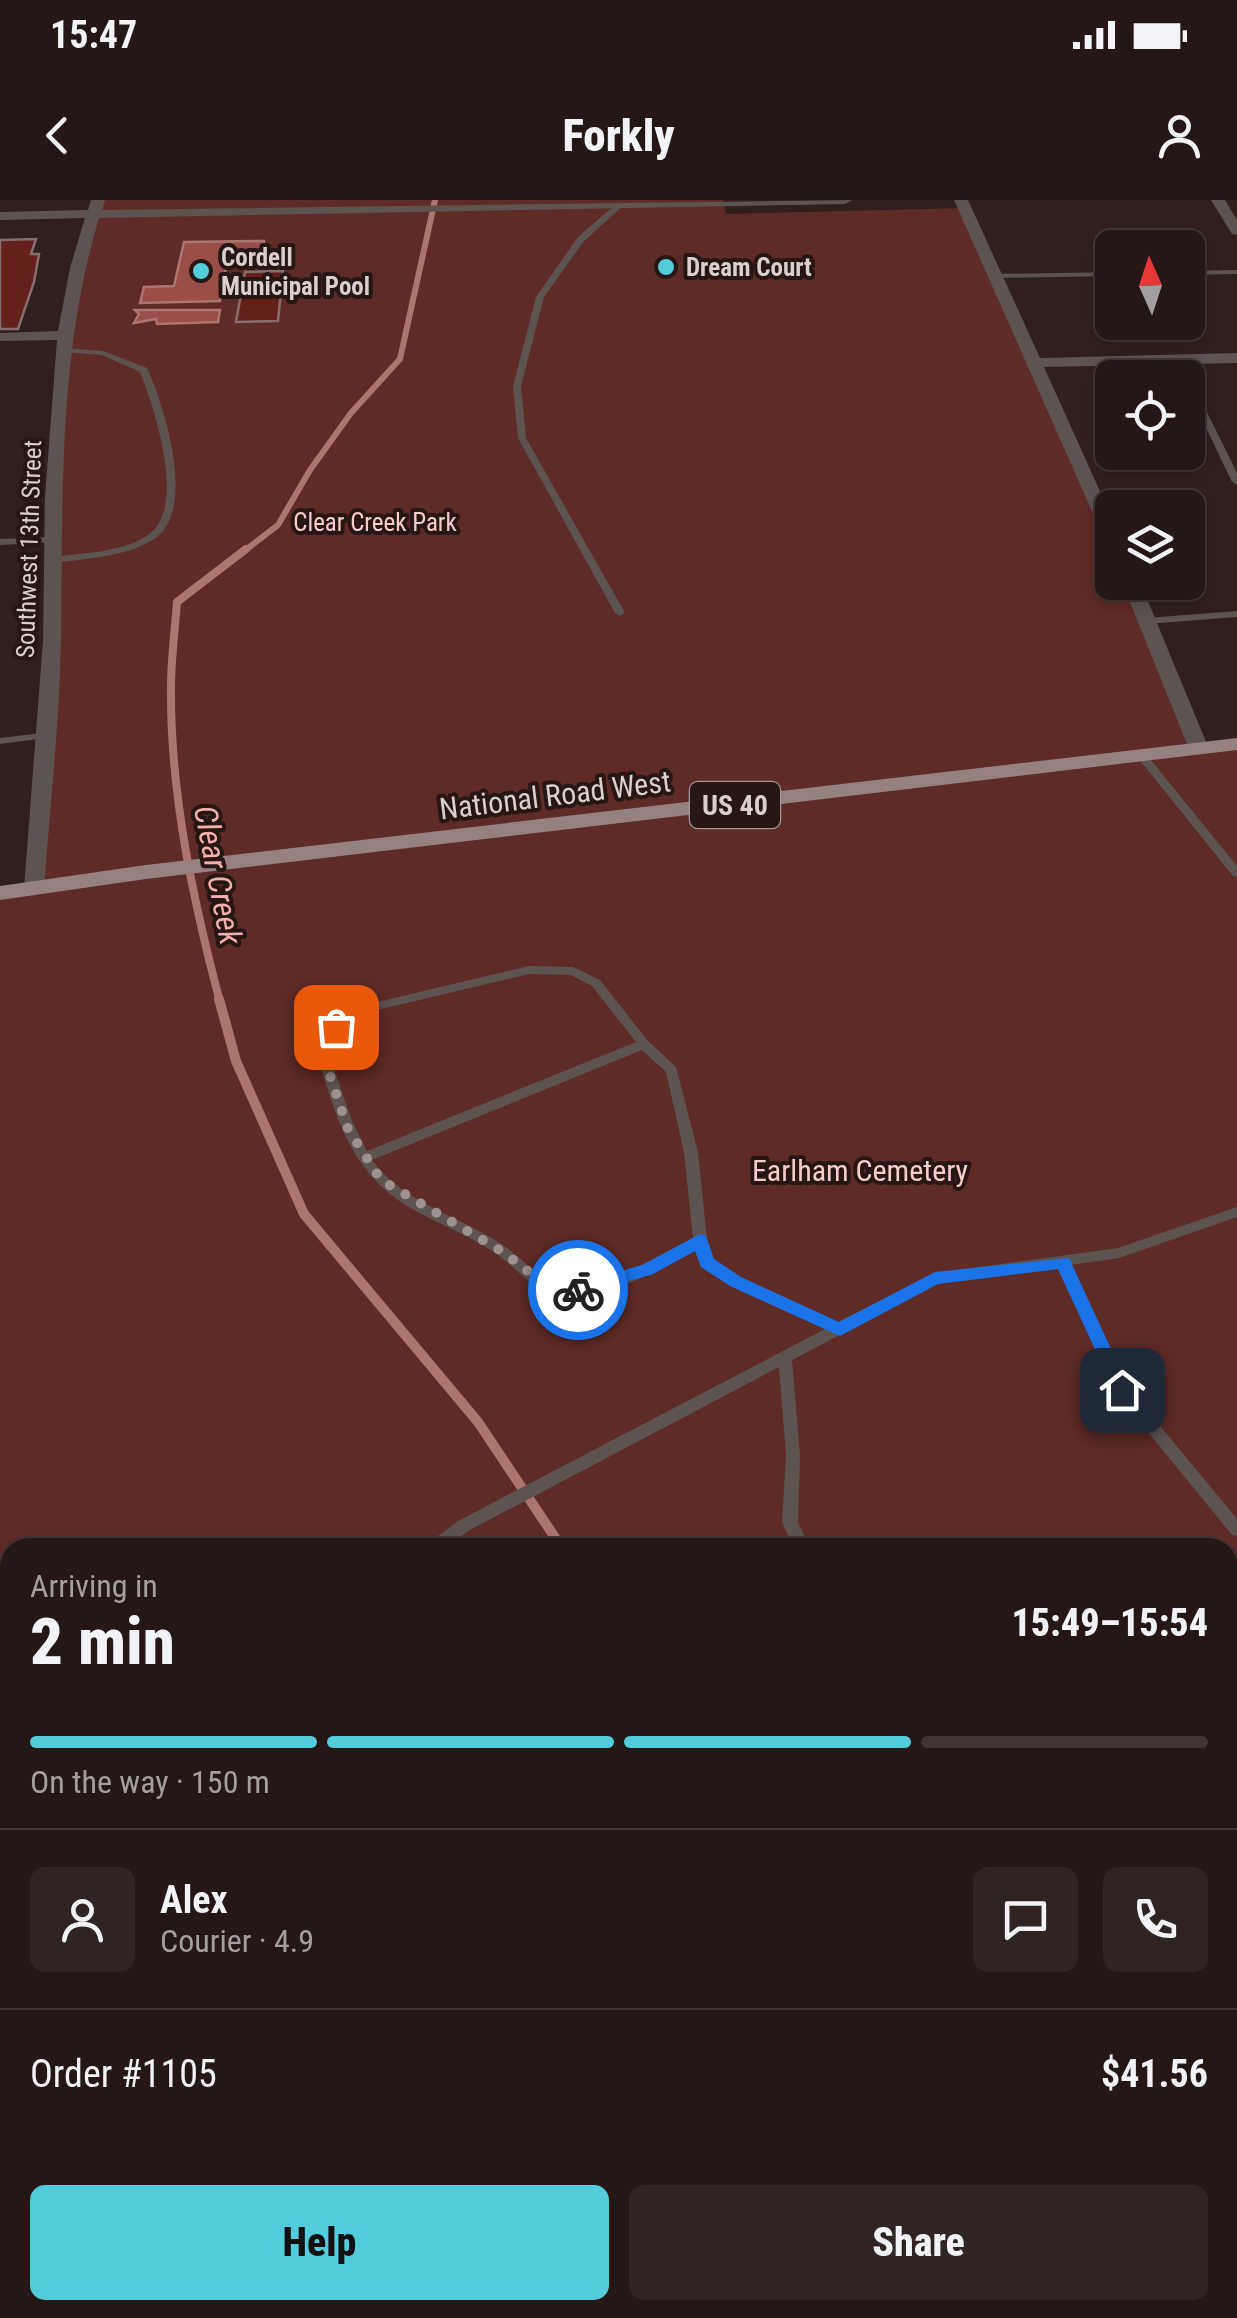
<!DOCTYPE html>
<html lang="en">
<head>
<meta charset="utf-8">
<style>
	body { margin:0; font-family:"Roboto Condensed",sans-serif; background:#302423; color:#f1f3f6; height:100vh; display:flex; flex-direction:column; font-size:38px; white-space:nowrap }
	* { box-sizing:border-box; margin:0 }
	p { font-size:32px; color:#a39fa1 }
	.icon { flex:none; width:55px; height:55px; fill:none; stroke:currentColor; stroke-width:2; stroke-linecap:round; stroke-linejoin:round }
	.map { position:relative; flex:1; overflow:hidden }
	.sheet { position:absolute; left:0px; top:1338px; width:1238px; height:782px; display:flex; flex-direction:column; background:#241716; border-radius:30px 30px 0 0; box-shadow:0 5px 15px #0003,0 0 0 2px #413635 }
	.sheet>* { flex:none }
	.needle { width:65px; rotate:357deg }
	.controls { position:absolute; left:1095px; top:30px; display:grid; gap:20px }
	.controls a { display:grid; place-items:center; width:110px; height:110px; border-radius:15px; background:#241716; box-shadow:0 5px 15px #0003,0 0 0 2px #413635; font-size:50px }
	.pin { position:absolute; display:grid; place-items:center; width:85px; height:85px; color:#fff; margin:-42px; border-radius:20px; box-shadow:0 5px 15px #0006 }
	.courier { position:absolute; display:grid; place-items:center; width:100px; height:100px; margin:-50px; border:8px solid #1a73e8; border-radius:50%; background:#fff; color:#222; box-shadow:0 2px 12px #0007 }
	.headline em { font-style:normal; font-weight:800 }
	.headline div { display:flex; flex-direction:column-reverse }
	.headline { display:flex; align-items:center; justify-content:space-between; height:170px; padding:0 30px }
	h1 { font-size:65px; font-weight:800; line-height:75px }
	.bar { display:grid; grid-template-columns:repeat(4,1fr); gap:15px 10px; align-content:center; height:120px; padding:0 30px }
	.bar i { height:12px; border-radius:8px; background:#413635 }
	.bar .active { background:#53cbda }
	.bar p { grid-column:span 4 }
	.line { display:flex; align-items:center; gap:25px; padding:0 30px; border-top:2px solid #413635 }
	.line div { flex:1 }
	.round { display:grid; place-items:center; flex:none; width:105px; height:105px; border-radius:15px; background:#302423 }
	.primary-button { display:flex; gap:20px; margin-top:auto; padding:20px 30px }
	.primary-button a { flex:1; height:115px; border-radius:15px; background:#53cbda; color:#111; font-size:40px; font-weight:800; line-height:115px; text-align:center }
	.primary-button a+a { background:#302423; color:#f1f3f6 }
	.status { display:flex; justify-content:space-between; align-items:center; height:70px; padding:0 50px; background:#241716; direction:ltr }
	.status svg { height:28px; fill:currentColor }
	header { display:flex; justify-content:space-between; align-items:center; height:130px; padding:0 30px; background:#241716; font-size:45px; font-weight:800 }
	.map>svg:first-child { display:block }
	.green { fill:#5f2b26; fill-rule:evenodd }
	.water { fill:#994e47; stroke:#ad7570; stroke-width:2.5 }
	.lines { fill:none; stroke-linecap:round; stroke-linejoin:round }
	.stream-far3 { stroke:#ad7570; stroke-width:6 }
	.stream-far2 { stroke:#ad7570; stroke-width:8 }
	.stream-far1 { stroke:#ad7570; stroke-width:10 }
	.stream { stroke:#ad7570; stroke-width:12 }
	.building { fill:#66201c; stroke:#846f6d; stroke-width:2.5 }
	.service { fill:#5d5452; fill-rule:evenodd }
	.minor { fill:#5d5452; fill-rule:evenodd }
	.primary { fill:#958280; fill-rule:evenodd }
	.route { fill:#1a73e8 }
	.done { stroke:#9f9190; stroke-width:10; stroke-dasharray:0 18 }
	.poi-dot { fill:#53cbda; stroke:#261614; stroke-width:4 }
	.labels { text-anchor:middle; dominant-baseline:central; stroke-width:8; stroke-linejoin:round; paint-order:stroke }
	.far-poi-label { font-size:25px; font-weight:bold; fill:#dbcfce; stroke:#261614; text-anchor:start }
	.far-park-label { font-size:25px; fill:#f9ccc6; stroke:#261614 }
	.far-street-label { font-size:25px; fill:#dbcfce; stroke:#261614 }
	.shield { fill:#261614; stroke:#a59896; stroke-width:2.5 }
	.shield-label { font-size:28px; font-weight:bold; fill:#dbcfce }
	.street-label { font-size:30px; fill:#dbcfce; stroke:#261614 }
	.park-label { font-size:30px; fill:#f9ccc6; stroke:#261614 }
	.water-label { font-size:32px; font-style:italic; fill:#f2b0a8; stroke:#261614 }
</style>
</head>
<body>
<div class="status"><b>15:47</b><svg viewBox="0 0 49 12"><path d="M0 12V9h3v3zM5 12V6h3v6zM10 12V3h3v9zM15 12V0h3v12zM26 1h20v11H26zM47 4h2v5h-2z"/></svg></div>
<header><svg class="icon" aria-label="back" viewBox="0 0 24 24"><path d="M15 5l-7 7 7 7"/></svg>Forkly<svg class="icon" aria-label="person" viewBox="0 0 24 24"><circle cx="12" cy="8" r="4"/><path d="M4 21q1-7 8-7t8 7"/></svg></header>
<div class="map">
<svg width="1237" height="2118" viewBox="0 0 1237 2118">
	<rect width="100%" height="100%" fill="#301f1d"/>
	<path class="green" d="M 99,0 L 723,0 L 726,14 L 965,8 L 1112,336 L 1112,382 L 1131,383 L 1199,548 L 1237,544 L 1237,2118 L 0,2118 L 0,693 L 33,689 L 65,135 ZM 10,1348 L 1228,1348 L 1228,2110 L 10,2110 Z"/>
	<path class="water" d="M 264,41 L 261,54 L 228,55 L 220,101 L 140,103 L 144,87 L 174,86 L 184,42 Z
		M 135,110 L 220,110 L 218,122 L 157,124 L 156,119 L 134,123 L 139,114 Z"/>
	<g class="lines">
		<path class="stream-far3" d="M 243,352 L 278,325 L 310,270 L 351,213 L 400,159 L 435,0"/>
		<path class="stream-far2" d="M 220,802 C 193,700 170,593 171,487 C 171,459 175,430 177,402 L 246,349"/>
		<path class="stream-far1" d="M 219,799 L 236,861 L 304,1014 L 478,1222 L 562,1348"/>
		<path class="stream" d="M 1113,2110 L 1119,2118"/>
	</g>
	<path class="building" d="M 36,39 L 31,54 L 39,54 L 34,82 L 18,129 L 0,129 L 0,40 Z
		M 283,71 L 278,121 L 236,122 L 245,72 Z"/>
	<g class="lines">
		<path class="service" d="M 617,3 L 624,5 L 584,41 L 544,97 L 521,186 L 526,238 L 625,413 L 620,416 L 615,413 L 518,238 L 513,186 L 536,97 L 578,37 Z
			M 1237,70 L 1237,74 L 1188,75 L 1188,71 Z
			M 1112,72 L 1112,76 L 995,78 L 991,76 L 995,74 Z
			M 61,148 L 103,151 L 147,168 C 165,207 199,315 151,341 C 122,357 85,359 53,363 L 50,362 L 50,358 C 81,352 120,354 148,335 C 188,308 154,207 140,172 L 102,155 L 64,152 L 60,150 Z
			M 1188,179 L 1192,182 L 1237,273 L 1237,285 L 1232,282 L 1188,190 Z
			M 53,337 L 56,338 L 56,342 L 0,345 L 0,339 Z
			M 1237,411 L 1237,417 L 1147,424 L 1142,421 L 1147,418 Z
			M 42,533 L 46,534 L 46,538 L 0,544 L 0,538 Z
			M 1142,553 L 1146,554 L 1237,666 L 1237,677 L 1233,676 L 1138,558 L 1137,556 Z
			M 529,766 L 573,767 L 600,780 L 648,841 L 676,867 L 698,952 L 707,1040 L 713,1060 L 741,1078 L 838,1122 L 935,1073 L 1118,1048 L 1237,1007 L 1237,1017 L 1119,1058 L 1071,1065 L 1128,1187 L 1237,1319 L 1237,1336 L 1232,1335 L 1117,1194 L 1058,1066 L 938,1083 L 792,1160 L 800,1255 L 798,1322 L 810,1348 L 794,1348 L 782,1322 L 786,1255 L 779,1167 L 468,1331 L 446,1348 L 427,1348 L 429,1343 L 458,1321 L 825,1129 L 731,1086 L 702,1067 L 696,1049 C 664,1067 605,1100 568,1098 C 538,1097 520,1071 498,1055 C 473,1037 443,1026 416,1011 C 351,975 338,922 317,855 L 331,824 L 352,808 ZM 529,774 L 571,775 L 592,786 L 636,842 L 367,951 L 352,921 L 329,855 L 340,829 L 360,814 ZM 642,850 L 666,872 L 684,952 L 693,1038 C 664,1054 598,1092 564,1087 C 542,1084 525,1060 507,1048 C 463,1016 406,1006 372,960 Z
			M 10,1840 L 10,1859 L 0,1864 L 0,1845 Z
			M 1228,2020 L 1235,2023 L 1237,2028 L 1237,2063 L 1230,2060 L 1228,2054 Z
			M 378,2110 L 398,2110 L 399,2118 L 379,2118 Z
			M 719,2110 L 739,2110 L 742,2118 L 722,2118 Z"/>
		<path class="minor" d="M 91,0 L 105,0 L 102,10 L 852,0 L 845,4 L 99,18 C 58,154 63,296 61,436 C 60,520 50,605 44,689 L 34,696 L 24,689 L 43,441 L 45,297 L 57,140 L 0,141 L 0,133 L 58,131 L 70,68 L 85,18 L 0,20 L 0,12 L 88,10 Z
			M 954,0 L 968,0 L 1040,158 L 1237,153 L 1237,163 L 1044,167 L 1112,318 L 1112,341 L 1103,336 Z
			M 1211,0 L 1225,0 L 1237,20 L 1237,35 L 1232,34 Z
			M 1122,382 L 1140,382 L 1209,549 L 1206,553 L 1192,553 L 1189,549 Z"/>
		<path class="primary" d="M 1237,538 L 1237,550 L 146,679 L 0,700 L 0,686 L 146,665 Z"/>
	</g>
	<path class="route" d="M 700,1034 L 706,1036 L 714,1059 L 741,1077 L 839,1122 L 935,1072 L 1069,1058 L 1130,1190 L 1122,1197 L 1116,1195 L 1058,1069 L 938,1084 L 840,1136 L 730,1086 L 701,1067 L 695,1051 L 653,1074 L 578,1096 L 570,1090 L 572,1085 L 642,1065 Z"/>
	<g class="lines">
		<path class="done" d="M 336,827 L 323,855 L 348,929 L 381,980 L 503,1052 L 546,1085 L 565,1093 L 578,1090"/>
	</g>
	<g class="poi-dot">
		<circle cx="666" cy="67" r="10"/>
		<circle cx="201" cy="71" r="10"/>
	</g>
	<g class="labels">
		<g class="far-poi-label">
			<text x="221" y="57">Cordell<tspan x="221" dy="29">Municipal Pool</tspan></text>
			<text x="686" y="67">Dream Court</text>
		</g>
		<g class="far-park-label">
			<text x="375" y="322">Clear Creek Park</text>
		</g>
		<g class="far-street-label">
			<text transform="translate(29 349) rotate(-88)">Southwest 13th Street</text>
		</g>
		<rect class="shield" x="690" y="582" width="90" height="46" rx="8"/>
		<g class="shield-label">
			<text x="735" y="605">US 40</text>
		</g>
		<g class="street-label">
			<text transform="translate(555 595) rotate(-7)">National Road West</text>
		</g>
		<g class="park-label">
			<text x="860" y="970">Earlham Cemetery</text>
		</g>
		<g class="water-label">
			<text transform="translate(218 675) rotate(79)">Clear Creek</text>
		</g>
	</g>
</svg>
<div class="controls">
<a><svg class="needle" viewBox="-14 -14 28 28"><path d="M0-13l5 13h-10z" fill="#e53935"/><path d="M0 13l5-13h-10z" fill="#a39fa1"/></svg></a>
<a><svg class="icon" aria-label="locate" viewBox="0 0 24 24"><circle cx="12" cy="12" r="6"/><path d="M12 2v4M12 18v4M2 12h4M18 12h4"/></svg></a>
<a><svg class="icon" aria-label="layers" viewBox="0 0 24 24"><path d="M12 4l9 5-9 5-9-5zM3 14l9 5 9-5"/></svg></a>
</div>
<div class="pin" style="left:336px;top:827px;background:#ea580c"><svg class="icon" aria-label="bag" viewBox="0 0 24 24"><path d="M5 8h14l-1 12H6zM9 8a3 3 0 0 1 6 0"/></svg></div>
<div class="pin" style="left:1122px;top:1190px;background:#1f2937"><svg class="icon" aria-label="home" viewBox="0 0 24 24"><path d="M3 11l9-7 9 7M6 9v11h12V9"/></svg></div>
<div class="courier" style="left:578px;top:1090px"><svg class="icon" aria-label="bike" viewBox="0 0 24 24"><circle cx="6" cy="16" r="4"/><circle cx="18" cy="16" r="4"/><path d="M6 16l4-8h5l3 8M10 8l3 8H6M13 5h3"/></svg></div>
<section class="sheet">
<div class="headline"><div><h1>2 min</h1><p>Arriving in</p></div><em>15:49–15:54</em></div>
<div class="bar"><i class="active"></i><i class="active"></i><i class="active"></i><i></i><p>On the way · 150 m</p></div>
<div class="line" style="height:180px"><a class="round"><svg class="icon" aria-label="person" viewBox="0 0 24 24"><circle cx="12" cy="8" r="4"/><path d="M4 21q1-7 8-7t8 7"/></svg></a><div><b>Alex</b><p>Courier · 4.9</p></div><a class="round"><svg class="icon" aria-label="chat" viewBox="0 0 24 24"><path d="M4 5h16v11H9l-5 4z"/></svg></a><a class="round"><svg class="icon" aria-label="phone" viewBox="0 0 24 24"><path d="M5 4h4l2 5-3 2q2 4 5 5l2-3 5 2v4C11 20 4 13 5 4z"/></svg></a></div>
<div class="line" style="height:130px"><div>Order #1105</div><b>$41.56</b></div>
<div class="primary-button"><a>Help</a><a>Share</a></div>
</section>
</div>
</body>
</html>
